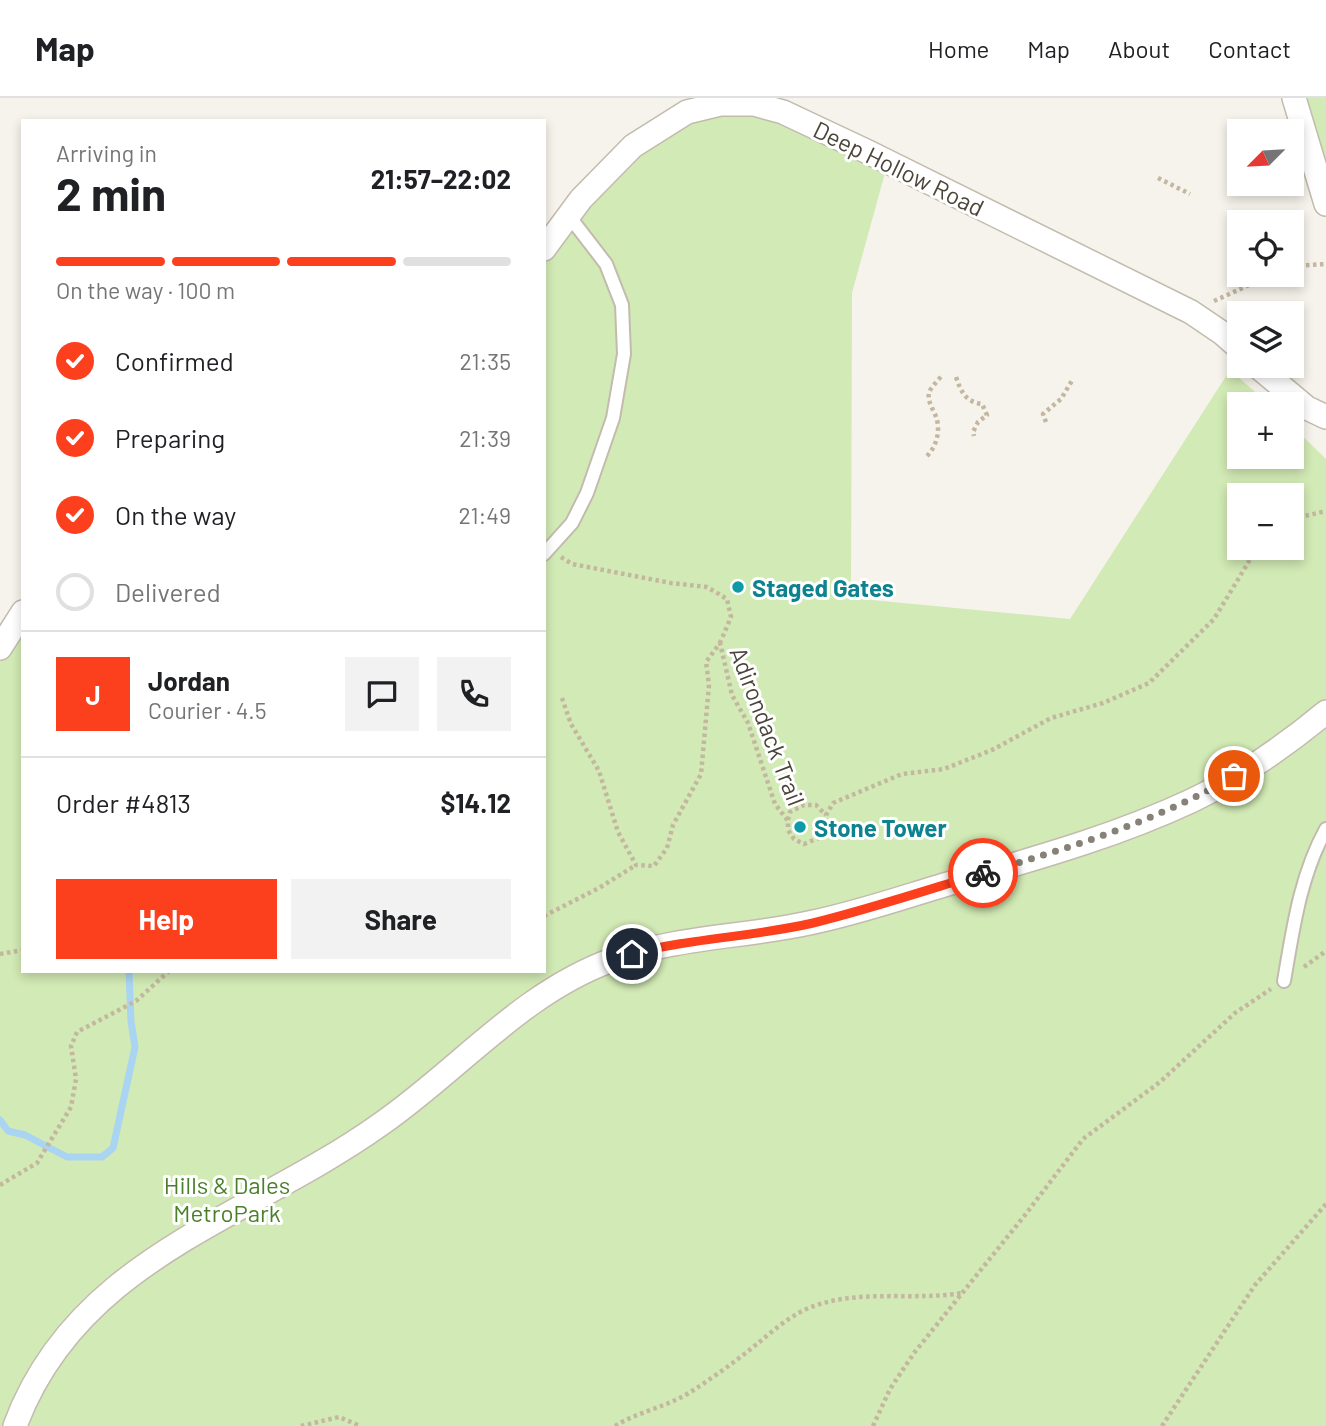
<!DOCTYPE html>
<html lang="en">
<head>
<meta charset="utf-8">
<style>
	body { margin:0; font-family:Barlow,sans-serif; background:#f2f2f2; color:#202124; height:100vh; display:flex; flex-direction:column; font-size:26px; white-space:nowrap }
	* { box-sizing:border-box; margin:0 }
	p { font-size:23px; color:#757577 }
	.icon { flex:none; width:38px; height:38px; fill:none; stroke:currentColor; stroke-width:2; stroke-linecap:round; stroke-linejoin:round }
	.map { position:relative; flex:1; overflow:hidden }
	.panel { position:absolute; left:21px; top:21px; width:525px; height:854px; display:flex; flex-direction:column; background:#fff; border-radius:0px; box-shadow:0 4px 10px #0003 }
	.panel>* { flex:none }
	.needle { width:46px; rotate:246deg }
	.buttons { position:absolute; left:1227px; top:21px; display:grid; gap:14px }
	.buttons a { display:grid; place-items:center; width:77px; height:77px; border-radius:0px; background:#fff; box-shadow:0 4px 10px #0003; font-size:35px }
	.pin { position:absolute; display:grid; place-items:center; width:60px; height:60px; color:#fff; margin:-30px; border:4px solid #fff; border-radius:50%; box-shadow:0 2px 7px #0007 }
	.courier { position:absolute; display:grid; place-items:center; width:70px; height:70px; margin:-35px; border:5px solid #fc3f1d; border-radius:50%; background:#fff; color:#222; box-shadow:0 2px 9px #0007 }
	.headline em { font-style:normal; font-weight:700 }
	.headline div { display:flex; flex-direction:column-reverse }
	.headline { display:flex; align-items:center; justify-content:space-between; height:119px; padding:0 35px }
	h1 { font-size:46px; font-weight:700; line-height:52px }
	.bar { display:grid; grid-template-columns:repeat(4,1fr); gap:10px 7px; align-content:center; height:84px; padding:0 35px }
	.bar i { height:9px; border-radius:5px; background:#e0e0e0 }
	.bar .active { background:#fc3f1d }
	.bar p { grid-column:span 4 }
	.line { display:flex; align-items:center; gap:18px; padding:0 35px; border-top:2px solid #e0e0e0 }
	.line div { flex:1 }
	.round { display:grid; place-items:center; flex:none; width:74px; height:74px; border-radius:0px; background:#f2f2f2 }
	ol { padding:0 35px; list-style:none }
	li { display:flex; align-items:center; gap:21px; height:77px }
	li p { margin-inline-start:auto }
	li .icon { padding:7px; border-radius:50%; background:#fc3f1d; color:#fff; stroke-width:4 }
	li:last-child { color:#757577 }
	li i { width:38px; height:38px; border:4px solid #e0e0e0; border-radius:50% }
	.cta { display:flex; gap:14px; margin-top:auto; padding:14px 35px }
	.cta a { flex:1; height:80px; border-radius:0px; background:#fc3f1d; color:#fff; font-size:28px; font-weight:700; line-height:80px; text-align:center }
	.cta a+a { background:#f2f2f2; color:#202124 }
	header { display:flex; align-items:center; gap:42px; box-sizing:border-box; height:98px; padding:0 35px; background:#fff; border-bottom:2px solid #e0e0e0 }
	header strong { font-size:33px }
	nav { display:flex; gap:38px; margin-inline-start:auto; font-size:24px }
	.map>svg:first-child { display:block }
	.green { fill:#d2eab5; fill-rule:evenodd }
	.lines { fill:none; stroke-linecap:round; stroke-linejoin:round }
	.stream { stroke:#a9d4f2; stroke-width:7 }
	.lane-casing { stroke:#c2bbae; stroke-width:16 }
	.street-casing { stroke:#c2bbae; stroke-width:26 }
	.path { stroke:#c4b79f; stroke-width:4.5; stroke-dasharray:3.5 3.5; stroke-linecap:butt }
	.lane { stroke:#fff; stroke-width:12 }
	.street { stroke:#fff; stroke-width:23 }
	.done { stroke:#878178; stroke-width:7; stroke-dasharray:0 12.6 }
	.route { stroke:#fc3f1d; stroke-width:9 }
	.culture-dot { fill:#0f9aa8; stroke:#fff; stroke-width:2.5 }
	.labels { text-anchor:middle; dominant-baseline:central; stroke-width:6; stroke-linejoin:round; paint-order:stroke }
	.street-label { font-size:24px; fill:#4b4439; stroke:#fff }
	.culture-label { font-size:24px; font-weight:bold; fill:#0d838f; stroke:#fff; text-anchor:start }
	.park-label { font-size:24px; fill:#4a7f2a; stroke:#fff }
</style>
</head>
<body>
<header>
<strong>Map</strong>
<nav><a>Home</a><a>Map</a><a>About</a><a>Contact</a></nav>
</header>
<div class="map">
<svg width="1326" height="1328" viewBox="0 0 1326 1328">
	<rect width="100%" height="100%" fill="#f6f3ec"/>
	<path class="green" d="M 1294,0 L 1326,0 L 1326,106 Z
		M 754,6 L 888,64 L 852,195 L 851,500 L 1070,521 L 1230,272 L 1269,306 L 1239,306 L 1239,359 L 1292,359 L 1292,328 L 1326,361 L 1326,1328 L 0,1328 L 0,550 L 23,514 L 23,873 L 544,873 L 544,151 L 671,22 ZM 1239,397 L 1292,397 L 1292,450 L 1239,450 Z"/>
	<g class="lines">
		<path class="stream" d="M 0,1022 L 8,1033 L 25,1037 L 67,1059 L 102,1059 L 113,1050 L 135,949 L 131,923 L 129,873"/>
		<defs>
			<path id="lane" d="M 544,456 L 572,425 L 587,395 L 613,320 L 624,256 L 622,207 L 606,166 L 569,118
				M 1284,883 C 1293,831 1300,778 1326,731"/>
			<path id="street" d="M 1294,0 L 1326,106
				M 544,151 L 581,101 L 633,48 L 687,14 L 720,6 L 754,6 L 783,14 L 868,54 L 1191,214 L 1222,235 L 1239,250
				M 1257,268 L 1307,310 L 1326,319
				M 0,550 L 23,514
				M 15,1328 C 77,1160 248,1121 381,1026 C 459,972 521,895 612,862 C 675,839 745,839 809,825 C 859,815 909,797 958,783 C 1037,760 1116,738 1191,703 C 1239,680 1285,648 1326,614"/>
		</defs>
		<use href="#lane" class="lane-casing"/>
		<use href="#street" class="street-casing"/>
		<path class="path" d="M 1158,80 L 1190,96
			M 1292,168 L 1326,166
			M 1214,203 L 1271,177
			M 956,279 C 961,294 966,304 982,306 L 987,317 L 978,324 L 973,334 L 974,338
			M 1046,324 L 1043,316 L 1061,301 L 1073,281
			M 927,358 C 936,349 940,335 937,322 C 935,313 927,305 929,295 C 930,290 938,283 942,277
			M 1292,421 L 1326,413
			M 561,459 L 572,466 L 671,485 L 707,489 L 727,501 L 731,519 L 720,545
			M 562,600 L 571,626 L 599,673 L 618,734 L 636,767 L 654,768 L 667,750 L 673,727 L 701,676 L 709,587 L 706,564 L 720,545 L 732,597 L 748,625 L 775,706 L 788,723 L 788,732 L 794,741 L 804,746 L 821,739 L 827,728 L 826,717 L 833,705 L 902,676 L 944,671 L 992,652 L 1051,620 L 1103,605 L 1149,585 L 1214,521 L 1257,450
			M 788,722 L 790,714 L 804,707 L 816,707 L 826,717
			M 544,818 L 599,790 L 636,767
			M 0,856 L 23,852
			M 1304,869 L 1326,853
			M 0,1087 L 37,1065 L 71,1009 L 76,981 L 71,948 L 77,934 L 136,903 L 169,873
			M 301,1328 L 339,1319 L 360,1328
			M 615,1328 C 639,1313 668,1309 692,1293 C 714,1279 736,1263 757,1246 C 774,1232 793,1215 814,1208 C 862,1191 913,1203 962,1195
			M 873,1328 L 890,1291 L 914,1255 L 1025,1117 L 1083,1041 L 1160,984 L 1235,915 L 1271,891
			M 1162,1328 L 1255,1187 L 1326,1106"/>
		<use href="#lane" class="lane"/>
		<use href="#street" class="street"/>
	</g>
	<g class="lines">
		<path class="done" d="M 983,775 C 1070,750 1155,724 1234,678"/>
		<path class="route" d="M 632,856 C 691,840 753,839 813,825 C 870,811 927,792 983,775"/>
	</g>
	<g class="culture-dot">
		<circle cx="738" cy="489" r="7"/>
		<circle cx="800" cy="729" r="7"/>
	</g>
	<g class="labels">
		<g class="street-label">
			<text transform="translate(899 70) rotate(26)">Deep Hollow Road</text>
			<text transform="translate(768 628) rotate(69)">Adirondack Trail</text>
		</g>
		<g class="culture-label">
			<text x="752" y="489">Staged Gates</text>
			<text x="814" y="729">Stone Tower</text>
		</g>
		<g class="park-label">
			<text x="227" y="1086">Hills &amp; Dales<tspan x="227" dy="28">MetroPark</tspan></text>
		</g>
	</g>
</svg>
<div class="buttons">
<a><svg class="needle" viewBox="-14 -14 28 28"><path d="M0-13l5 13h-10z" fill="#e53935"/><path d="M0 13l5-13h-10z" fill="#757577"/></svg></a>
<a><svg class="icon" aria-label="locate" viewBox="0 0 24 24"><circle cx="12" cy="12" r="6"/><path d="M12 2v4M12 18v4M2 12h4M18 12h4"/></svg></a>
<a><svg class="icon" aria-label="layers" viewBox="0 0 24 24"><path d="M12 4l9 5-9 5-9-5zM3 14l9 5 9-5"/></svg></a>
<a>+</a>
<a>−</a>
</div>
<div class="pin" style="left:1234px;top:678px;background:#ea580c"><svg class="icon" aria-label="bag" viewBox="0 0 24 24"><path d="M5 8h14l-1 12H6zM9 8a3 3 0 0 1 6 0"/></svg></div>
<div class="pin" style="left:632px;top:856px;background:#1f2937"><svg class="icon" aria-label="home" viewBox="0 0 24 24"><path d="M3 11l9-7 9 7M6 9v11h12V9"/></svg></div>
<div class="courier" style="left:983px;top:775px"><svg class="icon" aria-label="bike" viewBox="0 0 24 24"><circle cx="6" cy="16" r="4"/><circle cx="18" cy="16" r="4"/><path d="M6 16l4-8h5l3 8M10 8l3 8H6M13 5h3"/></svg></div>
<section class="panel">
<div class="headline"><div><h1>2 min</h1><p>Arriving in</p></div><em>21:57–22:02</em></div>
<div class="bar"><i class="active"></i><i class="active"></i><i class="active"></i><i></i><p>On the way · 100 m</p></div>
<ol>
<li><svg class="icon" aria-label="check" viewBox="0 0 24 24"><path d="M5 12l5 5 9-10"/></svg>Confirmed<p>21:35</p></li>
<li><svg class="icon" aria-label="check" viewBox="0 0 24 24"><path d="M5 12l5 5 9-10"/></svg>Preparing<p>21:39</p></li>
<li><svg class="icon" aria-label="check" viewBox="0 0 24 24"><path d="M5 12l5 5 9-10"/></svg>On the way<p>21:49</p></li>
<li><i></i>Delivered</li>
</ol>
<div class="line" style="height:126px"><b class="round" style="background:#fc3f1d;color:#fff">J</b><div><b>Jordan</b><p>Courier · 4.5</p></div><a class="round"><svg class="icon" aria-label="chat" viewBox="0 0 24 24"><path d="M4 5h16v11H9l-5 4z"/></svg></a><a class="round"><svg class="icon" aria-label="phone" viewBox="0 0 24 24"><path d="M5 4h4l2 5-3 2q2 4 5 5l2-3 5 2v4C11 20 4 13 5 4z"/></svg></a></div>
<div class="line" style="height:91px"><div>Order #4813</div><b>$14.12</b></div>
<div class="cta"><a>Help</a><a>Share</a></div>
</section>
</div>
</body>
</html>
